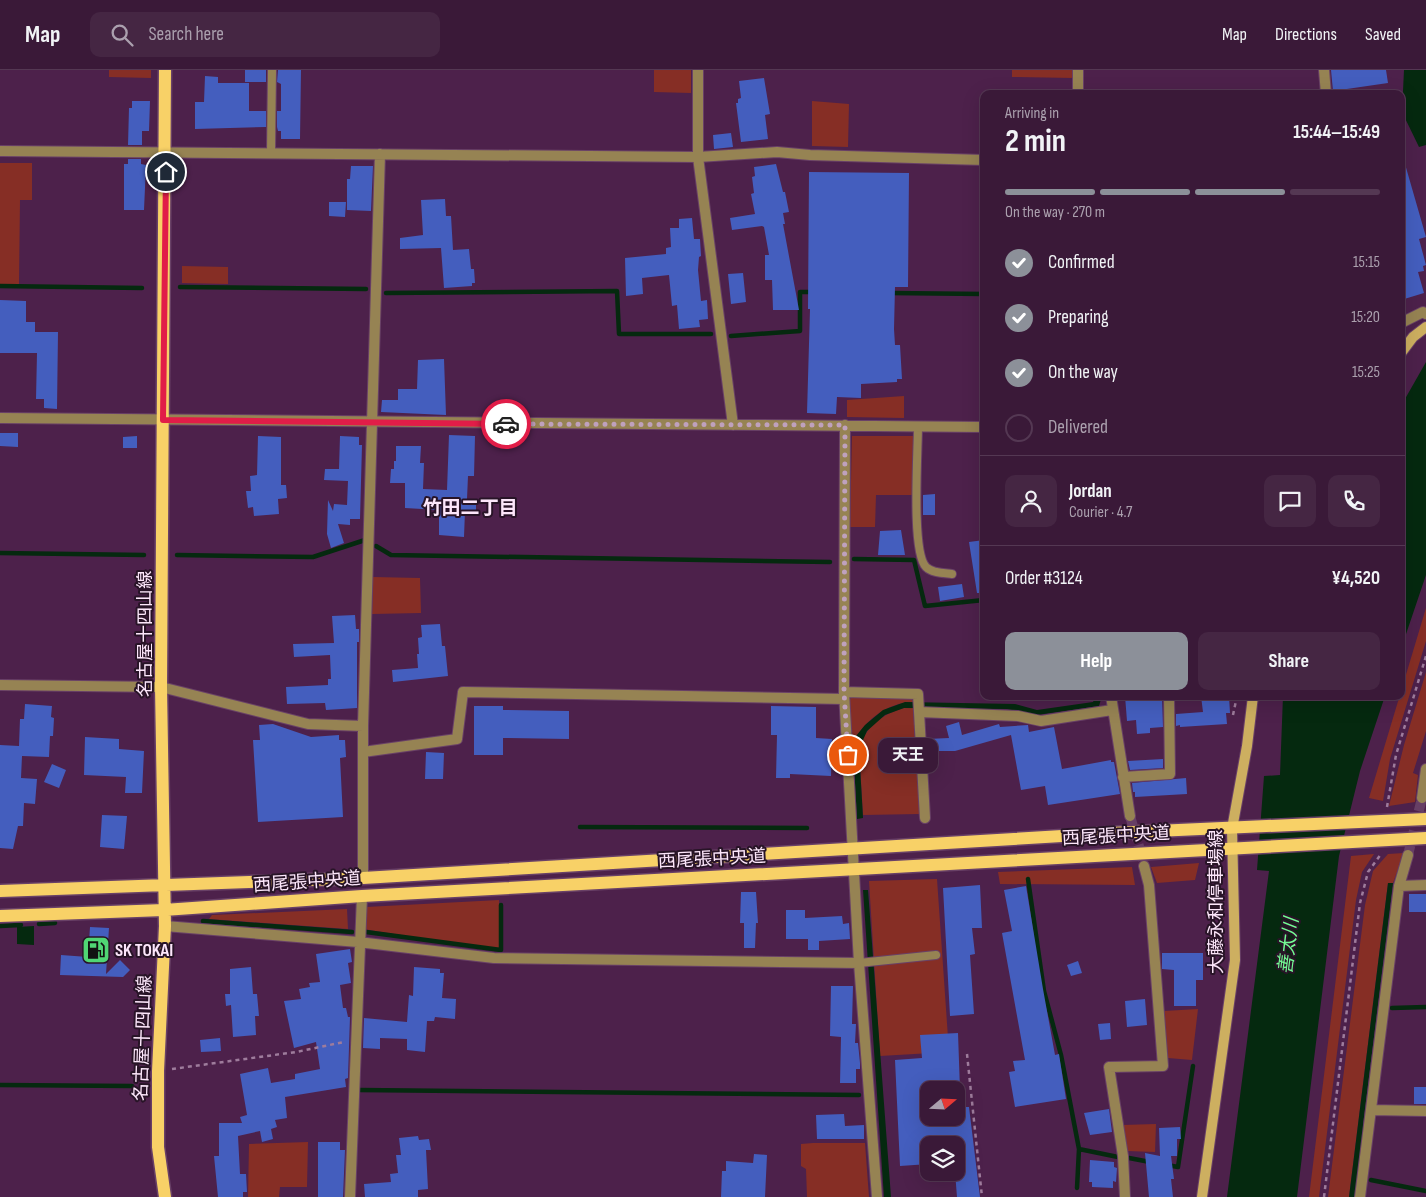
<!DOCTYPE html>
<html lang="en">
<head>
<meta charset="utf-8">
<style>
	body { margin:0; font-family:"Sofia Sans Condensed","Noto Sans JP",sans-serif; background:#452643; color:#f1f3f6; height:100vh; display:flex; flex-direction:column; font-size:19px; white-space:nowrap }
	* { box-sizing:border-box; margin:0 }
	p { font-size:16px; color:#aba0ae }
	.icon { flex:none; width:28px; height:28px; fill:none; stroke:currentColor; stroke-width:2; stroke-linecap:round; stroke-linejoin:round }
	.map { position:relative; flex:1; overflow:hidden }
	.panel { position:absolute; left:980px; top:20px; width:425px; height:610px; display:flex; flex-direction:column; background:#3a1938; border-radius:10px; box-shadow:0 5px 20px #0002,0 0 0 1px #543853 }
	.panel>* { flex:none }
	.needle { width:32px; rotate:71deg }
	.buttons { position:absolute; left:920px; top:1011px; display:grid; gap:10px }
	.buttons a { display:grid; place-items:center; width:45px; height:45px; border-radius:10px; background:#3a1938; box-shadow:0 5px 20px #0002,0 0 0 1px #543853; font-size:25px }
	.pin { position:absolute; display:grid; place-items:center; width:42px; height:42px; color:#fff; margin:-21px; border:2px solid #fff; border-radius:50%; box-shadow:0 1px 5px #0007 }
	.courier { position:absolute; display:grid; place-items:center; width:50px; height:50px; margin:-25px; border:4px solid #e11d48; border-radius:50%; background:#fff; color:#222; box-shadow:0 1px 6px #0007 }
	.bubble { position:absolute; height:35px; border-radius:10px; background:#3a1938; box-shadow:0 5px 20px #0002,0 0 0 1px #543853; font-size:16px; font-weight:700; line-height:35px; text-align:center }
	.overview em { font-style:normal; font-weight:700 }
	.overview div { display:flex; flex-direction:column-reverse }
	.overview { display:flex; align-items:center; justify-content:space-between; height:85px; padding:0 25px }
	h1 { font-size:32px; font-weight:700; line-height:38px }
	.bar { display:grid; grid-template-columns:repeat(4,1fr); gap:8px 5px; align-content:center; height:60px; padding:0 25px }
	.bar i { height:6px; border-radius:4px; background:#543853 }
	.bar .active { background:#8c9099 }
	.bar p { grid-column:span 4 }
	.line { display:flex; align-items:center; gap:12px; padding:0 25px; border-top:1px solid #543853 }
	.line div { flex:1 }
	.round { display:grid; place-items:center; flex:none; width:52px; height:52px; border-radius:10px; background:#452643 }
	ol { padding:0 25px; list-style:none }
	li { display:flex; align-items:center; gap:15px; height:55px }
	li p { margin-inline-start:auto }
	li .icon { padding:5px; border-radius:50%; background:#8c9099; color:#fff; stroke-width:4 }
	li:last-child { color:#aba0ae }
	li i { width:28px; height:28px; border:2px solid #543853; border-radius:50% }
	.cta { display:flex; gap:10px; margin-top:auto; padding:10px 25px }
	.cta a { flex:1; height:58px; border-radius:10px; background:#8c9099; color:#fff; font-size:20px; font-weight:700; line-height:58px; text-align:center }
	.cta a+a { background:#452643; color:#f1f3f6 }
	header { display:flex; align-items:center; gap:30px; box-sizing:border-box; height:70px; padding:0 25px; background:#3a1938; border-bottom:1px solid #543853 }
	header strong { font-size:24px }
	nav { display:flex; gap:28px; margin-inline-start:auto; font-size:18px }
	.search { width:350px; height:45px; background:#452643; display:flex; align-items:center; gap:12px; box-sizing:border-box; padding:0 18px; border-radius:10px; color:#aba0ae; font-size:19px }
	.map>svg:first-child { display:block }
	.green { fill:#862e25 }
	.water { fill:#05290f }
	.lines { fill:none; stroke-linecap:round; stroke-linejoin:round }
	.stream { stroke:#05290f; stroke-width:4.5 }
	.building { fill:#445ebe }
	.minor-tunnel { stroke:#673f65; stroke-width:10; stroke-dasharray:10 5; stroke-linecap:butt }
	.service-casing { stroke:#694167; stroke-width:10 }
	.minor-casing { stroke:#694167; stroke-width:12 }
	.secondary-casing { stroke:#694167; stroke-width:12 }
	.primary-casing { stroke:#694167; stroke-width:15 }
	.path { stroke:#9e7c9c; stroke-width:2.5; stroke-dasharray:4 4; stroke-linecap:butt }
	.service { stroke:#968353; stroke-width:8 }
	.minor { stroke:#968353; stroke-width:10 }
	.secondary { stroke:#cdaf60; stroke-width:10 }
	.primary { stroke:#f8d167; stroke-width:12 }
	.done { stroke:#bfa1bd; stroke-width:5; stroke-dasharray:0 9 }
	.route { stroke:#e11d48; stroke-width:6 }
	.labels { text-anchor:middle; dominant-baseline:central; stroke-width:4; stroke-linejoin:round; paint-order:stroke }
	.street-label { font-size:18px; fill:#fce6fa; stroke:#281427 }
	.poi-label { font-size:18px; font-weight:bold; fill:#fce6fa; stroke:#281427; text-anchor:start }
	.neighbourhood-label { font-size:19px; font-weight:bold; fill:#fce6fa; stroke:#281427 }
	.water-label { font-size:19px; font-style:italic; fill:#74fb94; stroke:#281427 }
</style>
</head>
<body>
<header>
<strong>Map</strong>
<div class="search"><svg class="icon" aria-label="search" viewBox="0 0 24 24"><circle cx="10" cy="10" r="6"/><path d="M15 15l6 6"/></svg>Search here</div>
<nav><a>Map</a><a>Directions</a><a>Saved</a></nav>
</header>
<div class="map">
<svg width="1426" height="1127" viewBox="0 0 1426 1127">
	<rect width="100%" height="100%" fill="#4d214b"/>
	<path class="green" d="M 109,0 L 151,0 L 151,8 L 109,7 Z
		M 654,0 L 691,0 L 691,23 L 654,22 Z
		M 1012,0 L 1072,0 L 1072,8 L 1012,7 Z
		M 812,31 L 849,34 L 848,77 L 812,76 Z
		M 0,93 L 32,93 L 32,130 L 20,130 L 19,215 L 0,215 Z
		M 182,196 L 228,197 L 228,214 L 182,213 Z
		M 904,326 L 904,348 L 847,347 L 847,330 Z
		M 852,366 L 914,366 L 914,425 L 876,425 L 875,457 L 850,457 Z
		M 373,507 L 420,508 L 421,543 L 372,544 Z
		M 1426,538 L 1426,571 L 1390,689 L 1383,731 L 1369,728 Z
		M 1426,602 L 1426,661 L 1413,703 L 1418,705 L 1415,732 L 1389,736 L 1404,675 Z
		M 852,626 L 912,627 L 913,632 C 888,632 859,653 853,677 L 851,676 L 849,631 Z
		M 904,638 L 913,638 L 920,744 L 863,745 L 859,679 C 865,657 882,644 904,638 Z
		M 1404,783 L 1393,813 L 1388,813 L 1349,1127 L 1328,1127 L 1365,835 L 1373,801 L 1388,784 Z
		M 1374,784 L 1362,802 L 1356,830 L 1319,1127 L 1309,1127 L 1351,786 Z
		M 1199,793 L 1195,810 L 1157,813 L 1151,797 Z
		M 1132,797 L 1135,815 L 1000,814 L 998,802 Z
		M 937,809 L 949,982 L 880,986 L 869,811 Z
		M 499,830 L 500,881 L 363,859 L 366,837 Z
		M 347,839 L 348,859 L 209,849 L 212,845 Z
		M 1198,939 L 1192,990 L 1168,988 L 1164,941 Z
		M 1156,1054 L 1155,1082 L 1127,1081 L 1122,1055 Z
		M 308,1072 L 307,1117 L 280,1117 L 279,1127 L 248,1127 L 249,1074 Z
		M 813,1073 L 865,1073 L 869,1127 L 807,1127 L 806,1099 L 801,1096 L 801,1074 Z"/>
	<path class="water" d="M 1404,0 L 1426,0 L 1426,75 L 1419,77 L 1402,42 Z
		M 1426,292 L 1426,505 L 1401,579 L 1401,336 Z
		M 1096,626 L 1102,626 L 1099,636 L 1037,645 L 1007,639 L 904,638 L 885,645 L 867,661 L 859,679 L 863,748 L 857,749 L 853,677 L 856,666 L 865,655 L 883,640 L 905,632 L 1015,634 L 1037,640 L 1093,632 Z
		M 1283,626 L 1385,626 L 1360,701 L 1339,786 L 1297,1127 L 1227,1127 L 1269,801 L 1257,800 L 1264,706 L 1280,705 Z
		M 1388,813 L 1393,813 L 1363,1055 L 1365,1056 L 1356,1127 L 1349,1127 Z
		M 863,820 L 868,820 L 891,1127 L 884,1127 Z
		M 34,856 L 34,875 L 17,874 L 17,857 Z"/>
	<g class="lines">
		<path class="stream" d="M 0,216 L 142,218
			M 180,217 L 366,219
			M 386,223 L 617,221 L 619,264 L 711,264
			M 890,223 L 984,224
			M 731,266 L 800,261 L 800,222 L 812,222
			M 376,476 L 391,485 L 830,492
			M 0,483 L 144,485
			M 177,485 L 313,487 L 365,470
			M 854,489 L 914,490 L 925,536 L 984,530
			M 580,757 L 807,758
			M 1028,809 L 1044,921 L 1061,985 L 1079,1079 L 1077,1118
			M 203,851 L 352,862
			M 39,854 L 55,853
			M 0,856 L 21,855
			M 366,862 L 501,880 L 501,835
			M 1392,938 L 1426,937
			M 0,1015 L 132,1016
			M 359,1020 L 859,1025
			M 1079,1079 L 1118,1087
			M 1129,1088 L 1150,1092
			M 1167,1095 L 1178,1097 L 1193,996
			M 1371,1110 L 1426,1121"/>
	</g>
	<path class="building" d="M 245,0 L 266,0 L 266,12 L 245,12 Z
		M 278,0 L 301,0 L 300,69 L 281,69 L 281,61 L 278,61 L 277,57 L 277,41 L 281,41 L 281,14 L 277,12 Z
		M 1331,0 L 1386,0 L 1388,13 L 1333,21 Z
		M 205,6 L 218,7 L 218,13 L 249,13 L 249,41 L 266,41 L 266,57 L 195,59 L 195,32 L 204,32 Z
		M 764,8 L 770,44 L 765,45 L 768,69 L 741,72 L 736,33 L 738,33 L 738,29 L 741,28 L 739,11 Z
		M 132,31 L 150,31 L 149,61 L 142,61 L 142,75 L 128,75 L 129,38 L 132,38 Z
		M 731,63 L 733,77 L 714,79 L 713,65 Z
		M 128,89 L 141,89 L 141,94 L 146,95 L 144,140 L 124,140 L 124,94 L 128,94 Z
		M 776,94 L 783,122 L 785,122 L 789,142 L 783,143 L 785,154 L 783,154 L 799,240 L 773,240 L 772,210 L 765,210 L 765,185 L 769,185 L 764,157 L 762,156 L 732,160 L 730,148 L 755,144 L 751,124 L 754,123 L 752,107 L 755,106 L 754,97 Z
		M 1401,94 L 1405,94 L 1426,167 L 1419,169 L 1426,195 L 1423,196 L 1424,201 L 1418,202 L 1424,223 L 1401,230 Z
		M 351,96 L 373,96 L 371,141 L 347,140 L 347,109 L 350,109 Z
		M 809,102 L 909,103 L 908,217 L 895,217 L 894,259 L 895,275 L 900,275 L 902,309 L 897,309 L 897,312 L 861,314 L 861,328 L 837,327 L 836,344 L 807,343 L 810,239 L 808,239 Z
		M 445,129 L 446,146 L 451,146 L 453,180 L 469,179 L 471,199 L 474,199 L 475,213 L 472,213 L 472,216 L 444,218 L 441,178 L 400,179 L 400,168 L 423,165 L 421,130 Z
		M 329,132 L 346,132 L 345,147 L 329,146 Z
		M 692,148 L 694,169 L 700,169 L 701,186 L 699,187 L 698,200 L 701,231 L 707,230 L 708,249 L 699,250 L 700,257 L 679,259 L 677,235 L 672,236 L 669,205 L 642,208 L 643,224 L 626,226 L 625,188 L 666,184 L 666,178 L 671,177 L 670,158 L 679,158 L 679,149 Z
		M 743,203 L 746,232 L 731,234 L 728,204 Z
		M 0,230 L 26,231 L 26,252 L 35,252 L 35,262 L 58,262 L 57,339 L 44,338 L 44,329 L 36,329 L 37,283 L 0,283 Z
		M 444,289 L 446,345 L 381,342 L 382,330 L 398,330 L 398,319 L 417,319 L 418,290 Z
		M 0,363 L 18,363 L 18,377 L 0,376 Z
		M 449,365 L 475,366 L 474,406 L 468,406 L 467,429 L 476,430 L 476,441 L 465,441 L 464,467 L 439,465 L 439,440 L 405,438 L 405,413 L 390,413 L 391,399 L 394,399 L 394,391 L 396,391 L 396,376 L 421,376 L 420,393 L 424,393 L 423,419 L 447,420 Z
		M 137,366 L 137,378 L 123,378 L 123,367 Z
		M 258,366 L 281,367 L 281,415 L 286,415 L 287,428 L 278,429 L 279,444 L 254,446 L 253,437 L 248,438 L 246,421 L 251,421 L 250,406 L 257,405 Z
		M 340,366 L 359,367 L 359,375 L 362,375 L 360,449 L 350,449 L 350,455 L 338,454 L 344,473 L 331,478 L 327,464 L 328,430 L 333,441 L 334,434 L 347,435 L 348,411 L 324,410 L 325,399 L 339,399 Z
		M 935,424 L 935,445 L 923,445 L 923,425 Z
		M 901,460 L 905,485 L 878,485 L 880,461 Z
		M 984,470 L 984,523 L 977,523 L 969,472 Z
		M 962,514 L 964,527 L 940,531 L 938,517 Z
		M 355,545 L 356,559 L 359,559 L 359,572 L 357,572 L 357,638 L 326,640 L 325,633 L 287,634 L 286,617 L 328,615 L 328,609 L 331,609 L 330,585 L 294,587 L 293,574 L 334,573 L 332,546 Z
		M 440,554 L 442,576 L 445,576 L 448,606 L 393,612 L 392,600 L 418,598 L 417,584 L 419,584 L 418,568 L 422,567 L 421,555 Z
		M 1125,626 L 1162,626 L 1163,657 L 1150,658 L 1150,663 L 1137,664 L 1136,650 L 1127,651 Z
		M 1201,626 L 1229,626 L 1230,643 L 1226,643 L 1227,654 L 1180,657 L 1180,655 L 1176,656 L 1176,644 L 1203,642 Z
		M 25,634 L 52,636 L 51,647 L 54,648 L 53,666 L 50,666 L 49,687 L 22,686 L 21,708 L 37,709 L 35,734 L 24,733 L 23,756 L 18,756 L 13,779 L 0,778 L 0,675 L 19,676 L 20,649 L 24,649 Z
		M 474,636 L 503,636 L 503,640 L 569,641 L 569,669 L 503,668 L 503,685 L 474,685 Z
		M 771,636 L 816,637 L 816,668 L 832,669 L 831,706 L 790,704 L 790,708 L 776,708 L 777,665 L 771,665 Z
		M 959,652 L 962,665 L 999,654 L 1000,657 L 1028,655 L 1029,662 L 1054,657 L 1062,699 L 1111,690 L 1111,692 L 1114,692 L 1120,724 L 1048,735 L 1045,716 L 1021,720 L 1011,665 L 955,681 L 928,681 L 927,669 L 949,668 L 946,656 Z
		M 273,654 L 311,667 L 339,665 L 339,670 L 345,670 L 346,687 L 340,688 L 343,747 L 258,752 L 253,670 L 260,670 L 259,655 Z
		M 85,667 L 119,669 L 119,679 L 144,681 L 142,723 L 125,723 L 126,707 L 84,705 Z
		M 426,682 L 444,683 L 443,709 L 425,709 Z
		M 1163,689 L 1163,698 L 1130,700 L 1128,691 Z
		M 52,694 L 66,700 L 59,718 L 44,712 Z
		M 1186,708 L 1187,724 L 1135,727 L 1135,722 L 1133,722 L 1132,713 Z
		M 102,745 L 127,746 L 124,779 L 100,777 Z
		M 980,815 L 982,858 L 972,858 L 975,884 L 970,885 L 974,944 L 950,946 L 943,818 Z
		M 1026,816 L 1043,919 L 1055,985 L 1059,984 L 1066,1029 L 1015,1037 L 1009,1002 L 1015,1001 L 1013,991 L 1025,990 L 1002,863 L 1012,861 L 1004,820 Z
		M 741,822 L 756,822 L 758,853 L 756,853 L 755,878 L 744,878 L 744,853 L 740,853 Z
		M 1409,824 L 1426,824 L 1426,842 L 1409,842 Z
		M 786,840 L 805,840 L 805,848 L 842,846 L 843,854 L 849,853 L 850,869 L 819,871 L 819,880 L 808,880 L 808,869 L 786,869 Z
		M 90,857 L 109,858 L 106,904 L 120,890 L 130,900 L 123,907 L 60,905 L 61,885 L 88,887 Z
		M 350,879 L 352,892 L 348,893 L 351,913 L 340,915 L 343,938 L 346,938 L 348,947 L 350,947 L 348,1008 L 345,1009 L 346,1017 L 285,1027 L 287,1048 L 275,1050 L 277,1057 L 271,1059 L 273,1069 L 262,1072 L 260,1061 L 238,1066 L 240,1104 L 246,1104 L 247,1122 L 243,1122 L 243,1127 L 218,1127 L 214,1086 L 219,1086 L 219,1053 L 242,1053 L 240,1047 L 247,1045 L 240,1004 L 268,998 L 271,1013 L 295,1009 L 295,1004 L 320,999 L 316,972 L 294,978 L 284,931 L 301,929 L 299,919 L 310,917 L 309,913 L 320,912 L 316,884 Z
		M 1162,883 L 1203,883 L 1203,910 L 1196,910 L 1196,936 L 1174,936 L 1174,900 L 1162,899 Z
		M 1078,891 L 1082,903 L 1071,906 L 1067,895 Z
		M 251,897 L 253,924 L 257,924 L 259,946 L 255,946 L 256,965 L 233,967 L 231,935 L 226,936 L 225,924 L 230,924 L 230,899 Z
		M 414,897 L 440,899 L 440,903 L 444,903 L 442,928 L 456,929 L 455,949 L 435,947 L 434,951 L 427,951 L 425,982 L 407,980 L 407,969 L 380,968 L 380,979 L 363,978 L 364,948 L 407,952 L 409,925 L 413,926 Z
		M 831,916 L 853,916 L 852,954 L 856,954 L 855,973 L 858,973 L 860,993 L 860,999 L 856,999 L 856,1013 L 840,1013 L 841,967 L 830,966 Z
		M 1145,929 L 1147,955 L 1127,957 L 1125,931 Z
		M 1110,953 L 1111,969 L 1100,970 L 1098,954 Z
		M 958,963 L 960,1020 L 929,1020 L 929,1048 L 956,1048 L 956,1037 L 969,1037 L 980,1127 L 957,1127 L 955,1102 L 956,1075 L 929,1075 L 929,1094 L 900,1096 L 895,990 L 922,988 L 920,965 Z
		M 220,968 L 221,981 L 201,982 L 200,970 Z
		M 1414,1017 L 1426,1017 L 1426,1034 L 1414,1034 Z
		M 1109,1039 L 1112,1062 L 1090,1065 L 1084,1043 Z
		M 844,1044 L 845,1056 L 864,1055 L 864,1069 L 817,1069 L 816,1045 Z
		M 1180,1057 L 1181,1069 L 1177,1069 L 1177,1086 L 1171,1086 L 1174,1109 L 1171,1109 L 1173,1127 L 1149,1127 L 1145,1083 L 1160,1086 L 1159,1058 Z
		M 418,1066 L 419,1070 L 429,1069 L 431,1080 L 426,1080 L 428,1119 L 418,1120 L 418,1127 L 365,1127 L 364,1114 L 391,1112 L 390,1104 L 398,1103 L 396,1085 L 401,1085 L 399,1068 Z
		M 318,1072 L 340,1072 L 340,1080 L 345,1080 L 343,1127 L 318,1127 Z
		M 754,1084 L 767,1085 L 765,1127 L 721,1127 L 722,1101 L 726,1101 L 726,1091 L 753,1093 Z
		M 1090,1090 L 1114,1092 L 1114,1097 L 1117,1098 L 1116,1112 L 1113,1111 L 1113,1118 L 1092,1117 L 1092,1112 L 1089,1112 Z"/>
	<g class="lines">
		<path class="minor-tunnel" d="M 1130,746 L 1143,790
			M 1408,785 L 1422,728"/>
		<defs>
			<path id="service" d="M 271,82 L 272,0
				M 918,356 C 918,381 911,482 926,497 C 932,503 943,503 952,504
				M 859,893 L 936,885"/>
			<path id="minor" d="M 698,0 L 698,87 L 733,355
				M 1324,0 L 1326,24
				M 1078,24 L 1078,0
				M 0,81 L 698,87 L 777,82 L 810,85 L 984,90
				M 1401,253 L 1423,242 L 1426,244
				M 0,348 L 984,357
				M 845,355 L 844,622 L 859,893 L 877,1127
				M 0,615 L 161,617 L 308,654 L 363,656
				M 844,622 L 918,624 L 925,748
				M 1111,626 L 1130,746
				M 919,642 L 1018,646 L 1041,651 L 1112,640
				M 363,682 L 457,669 L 463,622 L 844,629
				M 1123,707 L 1170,704 L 1169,626
				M 1422,728 L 1426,699
				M 363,808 L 363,656 L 380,84
				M 1399,816 L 1408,785
				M 165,856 L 358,872 L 494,888 L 859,893
				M 1371,1040 L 1426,1041
				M 350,1127 L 362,826
				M 1125,1127 L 1123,1086 L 1109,997 L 1163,996 L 1149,815 L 1144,796
				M 1360,1127 L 1399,816 L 1426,815"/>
			<path id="secondary" d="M 1401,283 L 1413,267 L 1426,257
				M 1202,1127 L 1235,890 L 1232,759 L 1247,676 L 1253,626"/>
			<path id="primary" d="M 165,0 L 161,617 L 165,856 L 158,1001 L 158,1077 L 165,1127
				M 0,821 L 363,808 L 1112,763 L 1426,749
				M 0,846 L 164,840 L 362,826 L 1426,768"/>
		</defs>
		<use href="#service" class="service-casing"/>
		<use href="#minor" class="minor-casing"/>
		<use href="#secondary" class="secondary-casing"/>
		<use href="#primary" class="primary-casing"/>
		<path class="path" d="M 1233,645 L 1237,626
			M 1387,737 L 1396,685 L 1426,586
			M 967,984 L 982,1127
			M 172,999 L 296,982 L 344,972
			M 1324,1127 L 1360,833 L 1368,802 L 1381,784"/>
		<use href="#service" class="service"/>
		<use href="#minor" class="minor"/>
		<use href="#secondary" class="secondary"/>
		<use href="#primary" class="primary"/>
	</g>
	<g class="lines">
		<path class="done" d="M 506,354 L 845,355 L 844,622 L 848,685"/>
		<path class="route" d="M 166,102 L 163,350 L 506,354"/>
	</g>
	<defs>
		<symbol id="fuel-square" viewBox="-11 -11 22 22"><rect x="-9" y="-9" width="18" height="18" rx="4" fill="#50d674" stroke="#281427"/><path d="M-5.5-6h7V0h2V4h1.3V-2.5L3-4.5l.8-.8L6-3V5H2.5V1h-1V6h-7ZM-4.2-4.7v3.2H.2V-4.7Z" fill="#111"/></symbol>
	</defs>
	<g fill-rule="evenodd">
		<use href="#fuel-square" x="80" y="864" width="32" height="32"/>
	</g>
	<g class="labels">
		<g class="street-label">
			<text transform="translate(145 564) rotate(-90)">名古屋十四山線</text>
			<text transform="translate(1116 766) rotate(-3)">西尾張中央道</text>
			<text transform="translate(712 789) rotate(-3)">西尾張中央道</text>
			<text transform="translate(307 812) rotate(-4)">西尾張中央道</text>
			<text transform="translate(1216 832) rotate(-90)">大藤永和停車場線</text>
			<text transform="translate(143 968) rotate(-88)">名古屋十四山線</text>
		</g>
		<g class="poi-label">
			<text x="115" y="880">SK TOKAI</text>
		</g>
		<g class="neighbourhood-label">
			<text x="470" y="438">竹田二丁目</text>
		</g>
		<g class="water-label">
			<text transform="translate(1289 876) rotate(-83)">善太川</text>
		</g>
	</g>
</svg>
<div class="buttons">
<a><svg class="needle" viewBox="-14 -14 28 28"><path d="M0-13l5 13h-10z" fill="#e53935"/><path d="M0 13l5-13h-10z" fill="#aba0ae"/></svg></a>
<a><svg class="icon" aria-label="layers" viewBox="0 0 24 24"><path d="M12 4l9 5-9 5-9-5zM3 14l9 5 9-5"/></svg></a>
</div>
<div class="pin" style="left:848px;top:685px;background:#ea580c"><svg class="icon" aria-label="bag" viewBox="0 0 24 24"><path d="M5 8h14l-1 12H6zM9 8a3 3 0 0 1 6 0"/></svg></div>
<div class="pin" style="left:166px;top:102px;background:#1f2937"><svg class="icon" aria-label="home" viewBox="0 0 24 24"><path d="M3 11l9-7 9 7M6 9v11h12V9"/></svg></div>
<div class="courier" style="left:506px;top:354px"><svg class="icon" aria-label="car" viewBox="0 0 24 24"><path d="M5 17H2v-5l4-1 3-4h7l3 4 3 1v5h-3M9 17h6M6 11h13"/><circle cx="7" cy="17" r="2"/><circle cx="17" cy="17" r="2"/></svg></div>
<div class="bubble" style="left:878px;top:668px;width:60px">天王</div>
<section class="panel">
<div class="overview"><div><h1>2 min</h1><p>Arriving in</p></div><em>15:44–15:49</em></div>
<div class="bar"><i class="active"></i><i class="active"></i><i class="active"></i><i></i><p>On the way · 270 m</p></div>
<ol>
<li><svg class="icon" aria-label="check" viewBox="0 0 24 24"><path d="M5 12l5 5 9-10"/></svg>Confirmed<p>15:15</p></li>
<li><svg class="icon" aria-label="check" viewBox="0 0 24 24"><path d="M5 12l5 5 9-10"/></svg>Preparing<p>15:20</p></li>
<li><svg class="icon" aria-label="check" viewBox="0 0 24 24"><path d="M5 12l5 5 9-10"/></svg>On the way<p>15:25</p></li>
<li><i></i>Delivered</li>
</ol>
<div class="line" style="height:90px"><a class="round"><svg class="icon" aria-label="person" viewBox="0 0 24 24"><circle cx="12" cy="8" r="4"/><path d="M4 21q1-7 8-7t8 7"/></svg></a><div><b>Jordan</b><p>Courier · 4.7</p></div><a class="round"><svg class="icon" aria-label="chat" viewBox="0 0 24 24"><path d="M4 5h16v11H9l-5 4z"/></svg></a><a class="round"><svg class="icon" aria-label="phone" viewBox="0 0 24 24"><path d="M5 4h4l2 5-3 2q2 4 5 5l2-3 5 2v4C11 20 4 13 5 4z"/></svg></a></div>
<div class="line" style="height:65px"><div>Order #3124</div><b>¥4,520</b></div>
<div class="cta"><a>Help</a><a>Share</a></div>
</section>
</div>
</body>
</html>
